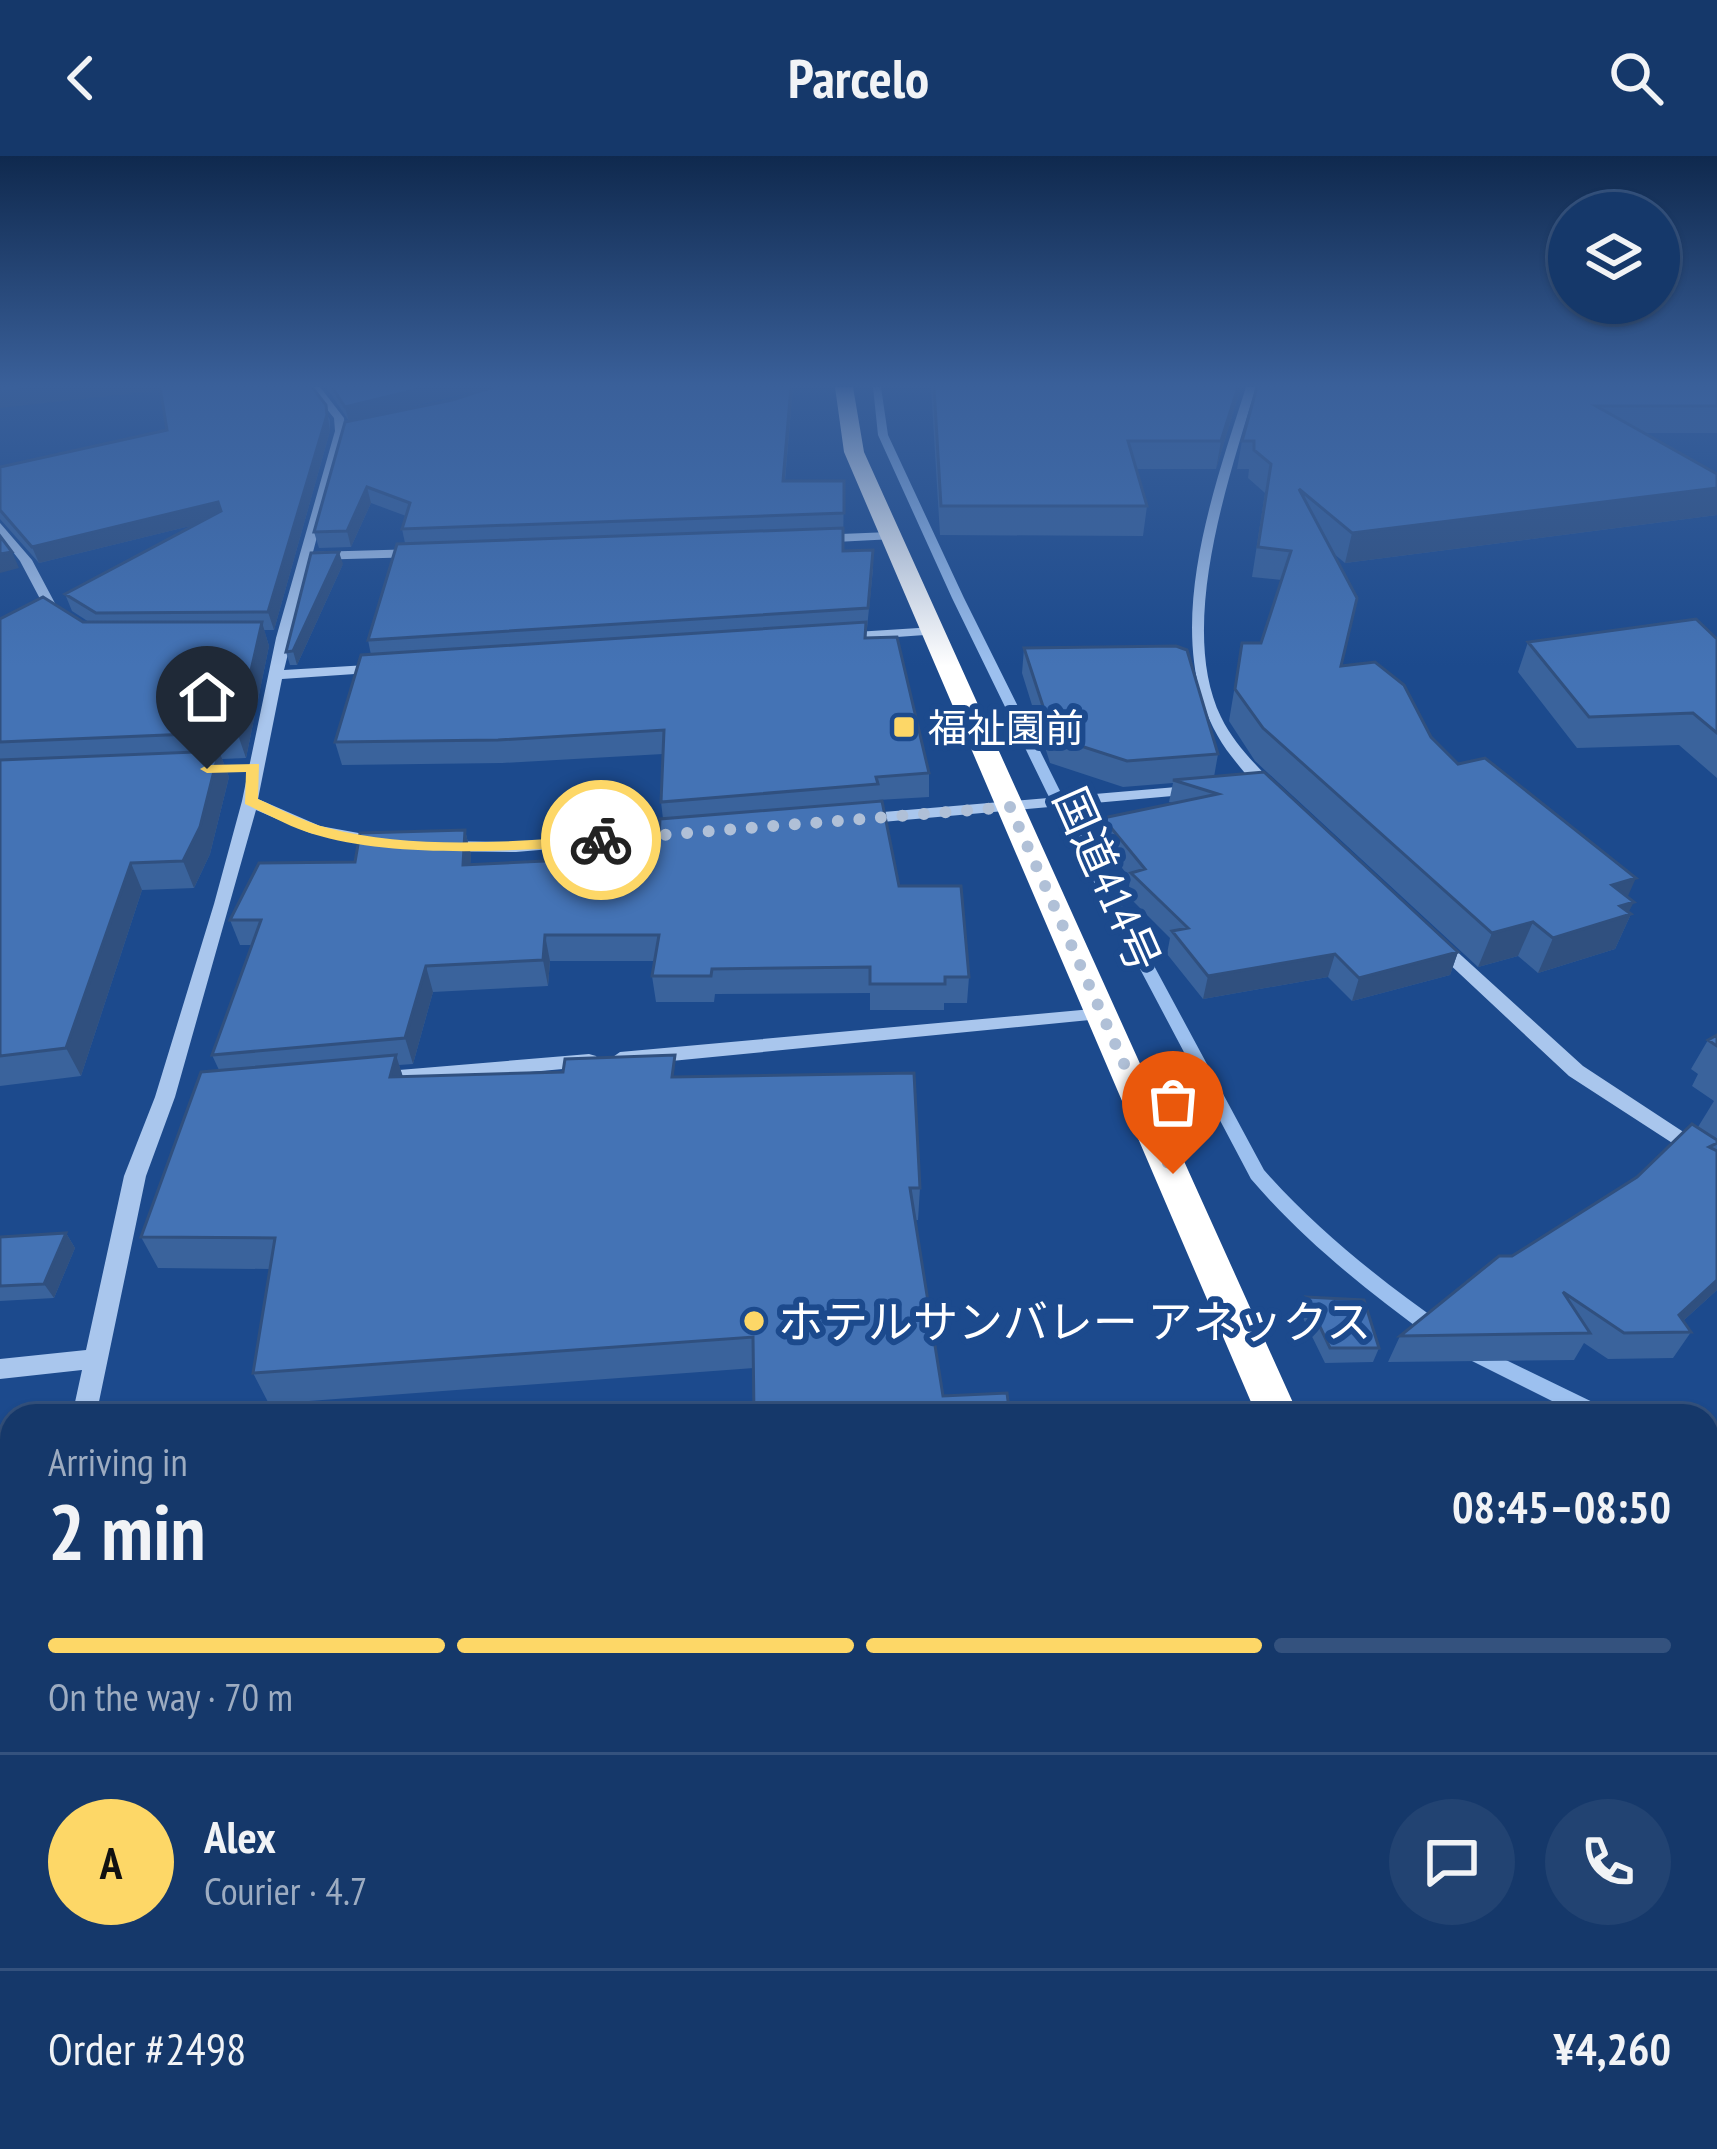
<!DOCTYPE html>
<html lang="en">
<head>
<meta charset="utf-8">
<style>
	body { margin:0; font-family:"PT Sans Narrow","Noto Sans JP",sans-serif; background:#224372; color:#f1f3f6; height:100vh; display:flex; flex-direction:column; font-size:45px; white-space:nowrap }
	* { box-sizing:border-box; margin:0 }
	p { font-size:39px; color:#9dacc1 }
	.icon { flex:none; width:66px; height:66px; fill:none; stroke:currentColor; stroke-width:2; stroke-linecap:round; stroke-linejoin:round }
	.map { position:relative; flex:1; overflow:hidden }
	.panel { position:absolute; left:0px; top:1248px; width:1719px; height:747px; display:flex; flex-direction:column; background:#15386a; border-radius:36px 36px 0 0; box-shadow:0 3px 9px #0004,0 0 0 3px #34527e }
	.panel>* { flex:none }
	.tools { position:absolute; left:1548px; top:36px; display:grid; gap:24px }
	.tools a { display:grid; place-items:center; width:132px; height:132px; border-radius:50%; background:#15386a; box-shadow:0 3px 9px #0004,0 0 0 3px #34527e; font-size:60px }
	.pin { position:absolute; display:grid; place-items:center; width:102px; height:102px; color:#fff; margin:-123px -51px; border-radius:50% 50% 50% 0; rotate:-45deg; box-shadow:0 0 12px #0007 }
	.pin .icon { rotate:45deg }
	.courier { position:absolute; display:grid; place-items:center; width:120px; height:120px; margin:-60px; border:9px solid #fdd767; border-radius:50%; background:#fff; color:#222; box-shadow:0 3px 15px #0007 }
	.head em { font-style:normal; font-weight:800 }
	.head div { display:flex; flex-direction:column-reverse }
	.head { display:flex; align-items:center; justify-content:space-between; height:204px; padding:0 48px }
	h1 { font-size:78px; font-weight:800; line-height:90px }
	.bar { display:grid; grid-template-columns:repeat(4,1fr); gap:18px 12px; align-content:center; height:144px; padding:0 48px }
	.bar i { height:15px; border-radius:9px; background:#34527e }
	.bar .current { background:#fdd767 }
	.bar p { grid-column:span 4 }
	.line { display:flex; align-items:center; gap:30px; padding:0 48px; border-top:3px solid #34527e }
	.line div { flex:1 }
	.round { display:grid; place-items:center; flex:none; width:126px; height:126px; border-radius:63px; background:#224372 }
	header { display:flex; justify-content:space-between; align-items:center; height:156px; padding:0 48px; background:#15386a; font-size:54px; font-weight:800 }
	.map>svg:first-child { display:block }
	.lines { fill:none; stroke-linecap:round; stroke-linejoin:round }
	.stream { fill:#9cc0ef; fill-rule:evenodd }
	.minor { fill:#a9c6ed; fill-rule:evenodd }
	.highway { fill:#fff; fill-rule:evenodd }
	.wall { fill:#3a639c }
	.shaded-wall { fill:#30507f }
	.building { fill:#4473b5; stroke:#30507f; stroke-width:3 }
	.route { fill:#fdd767 }
	.done { stroke:#b0c0d7; stroke-width:12; stroke-dasharray:0 21.6 }
	.poi-dot { fill:#fdd767; stroke:#1c4a8d; stroke-width:4.5 }
	.labels { text-anchor:middle; dominant-baseline:central; stroke-width:12; stroke-linejoin:round; paint-order:stroke }
	.far-poi-label { font-size:39px; fill:#fff; stroke:#1c4a8d; text-anchor:start }
	.street-label { font-size:45px; fill:#fff; stroke:#1c4a8d }
	.poi-label { font-size:45px; fill:#fff; stroke:#1c4a8d; text-anchor:start }
</style>
</head>
<body>
<header><svg class="icon" aria-label="back" viewBox="0 0 24 24"><path d="M15 5l-7 7 7 7"/></svg>Parcelo<svg class="icon" aria-label="search" viewBox="0 0 24 24"><circle cx="10" cy="10" r="6"/><path d="M15 15l6 6"/></svg></header>
<div class="map">
<svg width="1717" height="1993" viewBox="0 0 1717 1993">
	<rect width="100%" height="100%" fill="#1c4a8d"/>
	<g class="lines">
		<path class="stream" d="M 873,231 L 881,231 L 888,279 L 964,442 L 1061,637 L 1264,1014 C 1317,1074 1379,1123 1444,1169 L 1447,1175 L 1444,1181 L 1437,1183 L 1430,1181 C 1365,1133 1303,1084 1251,1023 L 1047,637 L 952,442 L 878,279 Z
			M 1471,1187 L 1609,1254 L 1613,1260 L 1582,1260 L 1464,1201 L 1461,1195 L 1464,1189 Z
			M 1707,1302 L 1717,1305 L 1717,1326 L 1707,1322 Z"/>
		<path class="minor" d="M 309,231 L 320,231 L 344,262 L 345,275 L 313,396 L 419,393 L 425,397 L 419,401 L 311,404 L 284,514 L 384,508 L 391,512 L 384,516 L 282,523 L 258,643 L 320,670 L 386,682 L 394,687 L 386,692 L 310,677 L 256,654 L 175,941 L 146,1020 L 96,1260 L 72,1260 L 82,1214 L 0,1223 L 0,1203 L 86,1194 L 124,1020 L 155,941 L 214,748 L 242,645 L 276,482 L 335,275 L 334,262 Z
			M 1246,231 L 1256,231 C 1229,322 1177,470 1221,561 C 1235,590 1258,610 1279,634 L 1271,639 C 1255,631 1243,615 1232,601 C 1152,499 1211,342 1246,231 Z
			M 0,367 L 32,404 L 57,451 L 73,464 L 71,467 L 61,467 L 47,456 L 20,405 L 0,379 Z
			M 890,376 L 894,377 L 894,383 L 816,387 L 810,383 L 816,379 Z
			M 934,471 L 939,472 L 939,478 L 840,485 L 833,481 L 840,477 Z
			M 1200,629 L 1208,634 L 1206,637 L 860,668 L 852,663 L 860,658 Z
			M 685,672 L 693,677 L 691,681 L 516,696 L 441,695 L 433,690 L 441,685 L 516,686 Z
			M 1435,779 L 1441,781 L 1583,910 L 1717,998 L 1717,1016 L 1569,920 L 1429,789 L 1426,785 Z
			M 1103,852 L 1113,858 L 1110,862 L 620,910 L 610,903 L 620,896 Z
			M 589,898 L 596,900 L 599,905 L 596,910 L 387,929 L 377,922 L 387,915 Z
			M 12,1780 L 12,1859 L 0,1864 L 0,1786 Z"/>
		<path class="highway" d="M 835,231 L 853,231 L 864,296 L 1299,1260 L 1257,1260 L 844,296 Z
			M 1565,1983 L 1625,1983 L 1629,1993 L 1569,1993 Z"/>
	</g>
	<path class="wall" d="M 0,231 L 312,231 L 330,264 L 330,275 L 274,474 L 264,474 L 269,490 L 246,602 L 222,603 L 229,621 L 210,698 L 194,732 L 142,734 L 81,920 L 0,930 L 0,463 L 89,466 L 72,455 L 65,438 L 194,369 L 39,407 L 0,363 L 0,311 L 167,274 L 161,234 Z
		M 326,231 L 491,231 L 365,262 L 452,244 L 493,231 L 793,231 L 785,325 L 844,325 L 843,395 L 873,413 L 866,482 L 929,617 L 929,641 L 878,644 L 878,646 L 899,730 L 969,821 L 967,847 L 944,847 L 944,854 L 870,854 L 870,837 L 715,838 L 714,846 L 656,846 L 652,820 L 655,805 L 550,805 L 548,830 L 433,836 L 413,908 L 399,909 L 403,921 L 678,921 L 920,1032 L 918,1064 L 915,1064 L 943,1240 L 1010,1260 L 754,1212 L 269,1248 L 253,1217 L 270,1113 L 158,1112 L 141,1081 L 219,914 L 212,899 L 251,789 L 240,789 L 230,764 L 355,706 L 465,674 L 471,699 L 470,709 L 565,704 L 659,683 L 663,663 L 661,646 L 663,598 L 502,607 L 342,609 L 335,586 L 371,499 L 368,484 L 405,387 L 402,373 L 406,360 L 371,347 L 351,391 L 319,392 L 314,376 L 349,265 Z
		M 931,231 L 1241,231 L 1216,313 L 1136,313 L 1147,350 L 1143,380 L 940,379 Z
		M 1717,231 L 1717,277 L 1644,277 L 1717,318 L 1717,359 L 1345,407 L 1333,397 L 1341,510 L 1431,581 L 1458,608 L 1628,741 L 1628,756 L 1631,758 L 1615,793 L 1538,817 L 1518,800 L 1478,811 L 1255,605 L 1229,565 L 1242,487 L 1261,487 L 1282,424 L 1252,421 L 1265,337 L 1248,322 L 1249,313 L 1237,313 L 1242,285 Z
		M 343,408 L 297,509 L 290,509 L 286,496 Z
		M 1717,483 L 1717,622 L 1679,589 L 1577,592 L 1518,516 L 1528,486 Z
		M 1024,492 L 1218,598 L 1214,621 L 1458,796 L 1450,819 L 1352,845 L 1328,821 L 1203,843 L 1167,798 L 1170,782 L 1128,740 L 1130,722 L 1100,684 L 1103,662 L 1173,647 L 1169,646 L 1173,627 L 1123,631 L 1050,607 L 1022,517 Z
		M 1717,879 L 1717,993 L 1715,994 L 1717,1134 L 1683,1165 L 1691,1176 L 1673,1202 L 1608,1203 L 1584,1187 L 1574,1204 L 1388,1206 L 1400,1180 L 1512,1100 L 1637,1021 L 1698,971 L 1714,945 L 1692,930 L 1698,918 L 1691,913 L 1708,884 Z
		M 66,1077 L 75,1092 L 54,1142 L 0,1145 L 0,1081 Z
		M 1306,1141 L 1379,1192 L 1373,1206 L 1325,1207 L 1300,1156 Z
		M 1707,1343 L 1717,1359 L 1717,1690 L 1707,1692 Z
		M 995,1983 L 1088,1983 L 1033,1993 L 997,1993 Z"/>
	<path class="shaded-wall" d="M 48,231 L 162,231 L 163,234 L 0,252 L 0,236 Z
		M 427,231 L 491,231 L 349,266 L 345,251 Z
		M 791,231 L 793,231 L 783,341 L 783,325 Z
		M 1238,231 L 1241,231 L 1216,313 L 1221,285 Z
		M 326,249 L 330,275 L 274,474 L 268,456 Z
		M 367,331 L 371,347 L 351,391 L 347,375 Z
		M 1717,332 L 1717,359 L 1345,407 L 1352,377 Z
		M 218,346 L 223,362 L 39,407 L 32,391 Z
		M 12,396 L 19,412 L 0,417 L 0,398 Z
		M 339,396 L 343,408 L 297,509 L 293,495 Z
		M 262,466 L 269,490 L 246,602 L 237,576 Z
		M 219,595 L 229,621 L 210,698 L 194,732 L 183,705 Z
		M 465,674 L 471,699 L 469,734 L 463,709 Z
		M 131,707 L 142,734 L 81,920 L 66,892 Z
		M 1636,722 L 1624,749 L 1634,746 L 1627,759 L 1631,758 L 1615,793 L 1538,817 L 1553,782 L 1612,729 Z
		M 1533,766 L 1518,800 L 1478,811 L 1492,777 Z
		M 545,779 L 550,805 L 548,830 L 543,804 Z
		M 1458,796 L 1450,819 L 1352,845 L 1359,822 Z
		M 1335,798 L 1328,821 L 1203,843 L 1208,820 Z
		M 426,810 L 433,836 L 413,908 L 405,882 Z
		M 396,899 L 406,931 L 390,921 Z
		M 66,1077 L 75,1092 L 54,1142 L 44,1128 Z
		M 1717,1124 L 1717,1134 L 1671,1176 L 1679,1159 Z
		M 431,1983 L 451,1983 L 452,1993 L 432,1993 Z"/>
	<path class="building" d="M 0,231 L 48,231 L 0,236 Z
		M 160,231 L 312,231 L 326,249 L 327,259 L 268,456 L 96,457 L 65,438 L 221,355 L 218,346 L 32,391 L 0,354 L 0,311 L 167,274 Z
		M 332,231 L 427,231 L 345,251 Z
		M 493,231 L 791,231 L 783,325 L 844,325 L 844,357 L 402,373 L 410,347 L 367,331 L 347,375 L 314,376 L 345,266 L 452,244 Z
		M 934,231 L 1238,231 L 1221,285 L 1128,285 L 1147,350 L 941,350 Z
		M 1257,231 L 1717,231 L 1717,250 L 1596,250 L 1717,318 L 1717,332 L 1352,377 L 1299,333 L 1357,442 L 1341,510 L 1375,506 L 1404,529 L 1431,581 L 1458,608 L 1485,602 L 1636,722 L 1612,729 L 1634,746 L 1620,750 L 1631,758 L 1553,782 L 1533,766 L 1492,777 L 1263,572 L 1235,533 L 1242,487 L 1261,487 L 1291,395 L 1258,391 L 1271,308 L 1254,294 L 1254,285 L 1242,285 Z
		M 843,372 L 843,395 L 873,394 L 868,452 L 368,484 L 397,388 Z
		M 0,380 L 12,396 L 0,398 Z
		M 339,396 L 293,495 L 286,496 L 311,397 Z
		M 43,441 L 83,466 L 262,466 L 237,576 L 0,586 L 0,463 Z
		M 1696,463 L 1717,483 L 1717,577 L 1693,557 L 1589,561 L 1528,486 Z
		M 866,466 L 865,482 L 897,481 L 929,617 L 876,621 L 878,628 L 661,646 L 664,574 L 498,584 L 335,586 L 361,499 Z
		M 1176,490 L 1187,494 L 1218,598 L 1127,605 L 1053,581 L 1024,492 Z
		M 219,595 L 200,671 L 183,705 L 131,707 L 66,892 L 0,900 L 0,604 Z
		M 1264,616 L 1458,796 L 1359,822 L 1335,798 L 1208,820 L 1172,775 L 1188,772 L 1131,717 L 1145,713 L 1103,662 L 1218,638 L 1173,624 Z
		M 882,645 L 899,730 L 961,730 L 969,821 L 945,821 L 945,828 L 870,828 L 870,811 L 712,813 L 711,820 L 652,820 L 659,779 L 545,779 L 543,804 L 426,810 L 405,882 L 212,899 L 261,764 L 230,764 L 259,707 L 355,706 L 360,677 L 465,674 L 463,709 L 565,704 L 567,690 L 659,683 L 660,663 Z
		M 1717,879 L 1717,890 L 1708,884 Z
		M 396,899 L 390,921 L 563,916 L 565,903 L 675,899 L 672,921 L 914,917 L 920,1032 L 910,1032 L 943,1240 L 1007,1237 L 1010,1260 L 754,1260 L 753,1181 L 253,1217 L 275,1082 L 141,1081 L 201,916 Z
		M 1692,968 L 1717,984 L 1717,987 L 1709,991 L 1717,995 L 1717,1124 L 1679,1159 L 1691,1176 L 1624,1177 L 1563,1136 L 1590,1177 L 1400,1180 L 1499,1100 L 1512,1100 L 1637,1021 Z
		M 66,1077 L 44,1128 L 0,1130 L 0,1081 Z
		M 1306,1141 L 1364,1144 L 1379,1192 L 1330,1192 Z
		M 1577,1251 L 1597,1260 L 1498,1260 Z
		M 1707,1343 L 1717,1359 L 1717,1671 L 1707,1673 Z
		M 35,1983 L 431,1983 L 432,1993 L 34,1993 Z"/>
	<linearGradient id="sky" x2="0" y2="1"><stop stop-color="#0f294e"/><stop offset="0.45" stop-color="#3a609a"/><stop offset="1" stop-color="#3a609a" stop-opacity="0"/></linearGradient>
	<rect width="1717" height="510" fill="url(#sky)"/>
	<path class="route" d="M 259,608 L 258,643 C 280,653 304,666 328,672 C 410,694 516,686 601,679 L 609,684 L 601,689 C 517,695 394,703 313,678 C 290,671 267,658 245,648 L 246,616 L 207,617 L 200,613 L 207,609 Z"/>
	<g class="lines">
		<path class="done" d="M 601,684 L 1010,651 L 1173,1018"/>
	</g>
	<g class="poi-dot">
		<rect x="892" y="559" width="24" height="24" rx="6"/>
		<circle cx="754" cy="1165" r="12"/>
	</g>
	<g class="labels">
		<g class="far-poi-label">
			<text x="928" y="571">福祉園前</text>
		</g>
		<g class="street-label">
			<text transform="translate(1108 723) rotate(66)">国道414号</text>
		</g>
		<g class="poi-label">
			<text x="778" y="1165">ホテルサンバレー アネックス</text>
		</g>
	</g>
</svg>
<div class="tools">
<a><svg class="icon" aria-label="layers" viewBox="0 0 24 24"><path d="M12 4l9 5-9 5-9-5zM3 14l9 5 9-5"/></svg></a>
</div>
<div class="pin" style="left:1173px;top:1018px;background:#ea580c"><svg class="icon" aria-label="bag" viewBox="0 0 24 24"><path d="M5 8h14l-1 12H6zM9 8a3 3 0 0 1 6 0"/></svg></div>
<div class="pin" style="left:207px;top:613px;background:#1f2937"><svg class="icon" aria-label="home" viewBox="0 0 24 24"><path d="M3 11l9-7 9 7M6 9v11h12V9"/></svg></div>
<div class="courier" style="left:601px;top:684px"><svg class="icon" aria-label="bike" viewBox="0 0 24 24"><circle cx="6" cy="16" r="4"/><circle cx="18" cy="16" r="4"/><path d="M6 16l4-8h5l3 8M10 8l3 8H6M13 5h3"/></svg></div>
<section class="panel">
<div class="head"><div><h1>2 min</h1><p>Arriving in</p></div><em>08:45–08:50</em></div>
<div class="bar"><i class="current"></i><i class="current"></i><i class="current"></i><i></i><p>On the way · 70 m</p></div>
<div class="line" style="height:216px"><b class="round" style="background:#fdd767;color:#111">A</b><div><b>Alex</b><p>Courier · 4.7</p></div><a class="round"><svg class="icon" aria-label="chat" viewBox="0 0 24 24"><path d="M4 5h16v11H9l-5 4z"/></svg></a><a class="round"><svg class="icon" aria-label="phone" viewBox="0 0 24 24"><path d="M5 4h4l2 5-3 2q2 4 5 5l2-3 5 2v4C11 20 4 13 5 4z"/></svg></a></div>
<div class="line" style="height:156px"><div>Order #2498</div><b>¥4,260</b></div>
</section>
</div>
</body>
</html>
